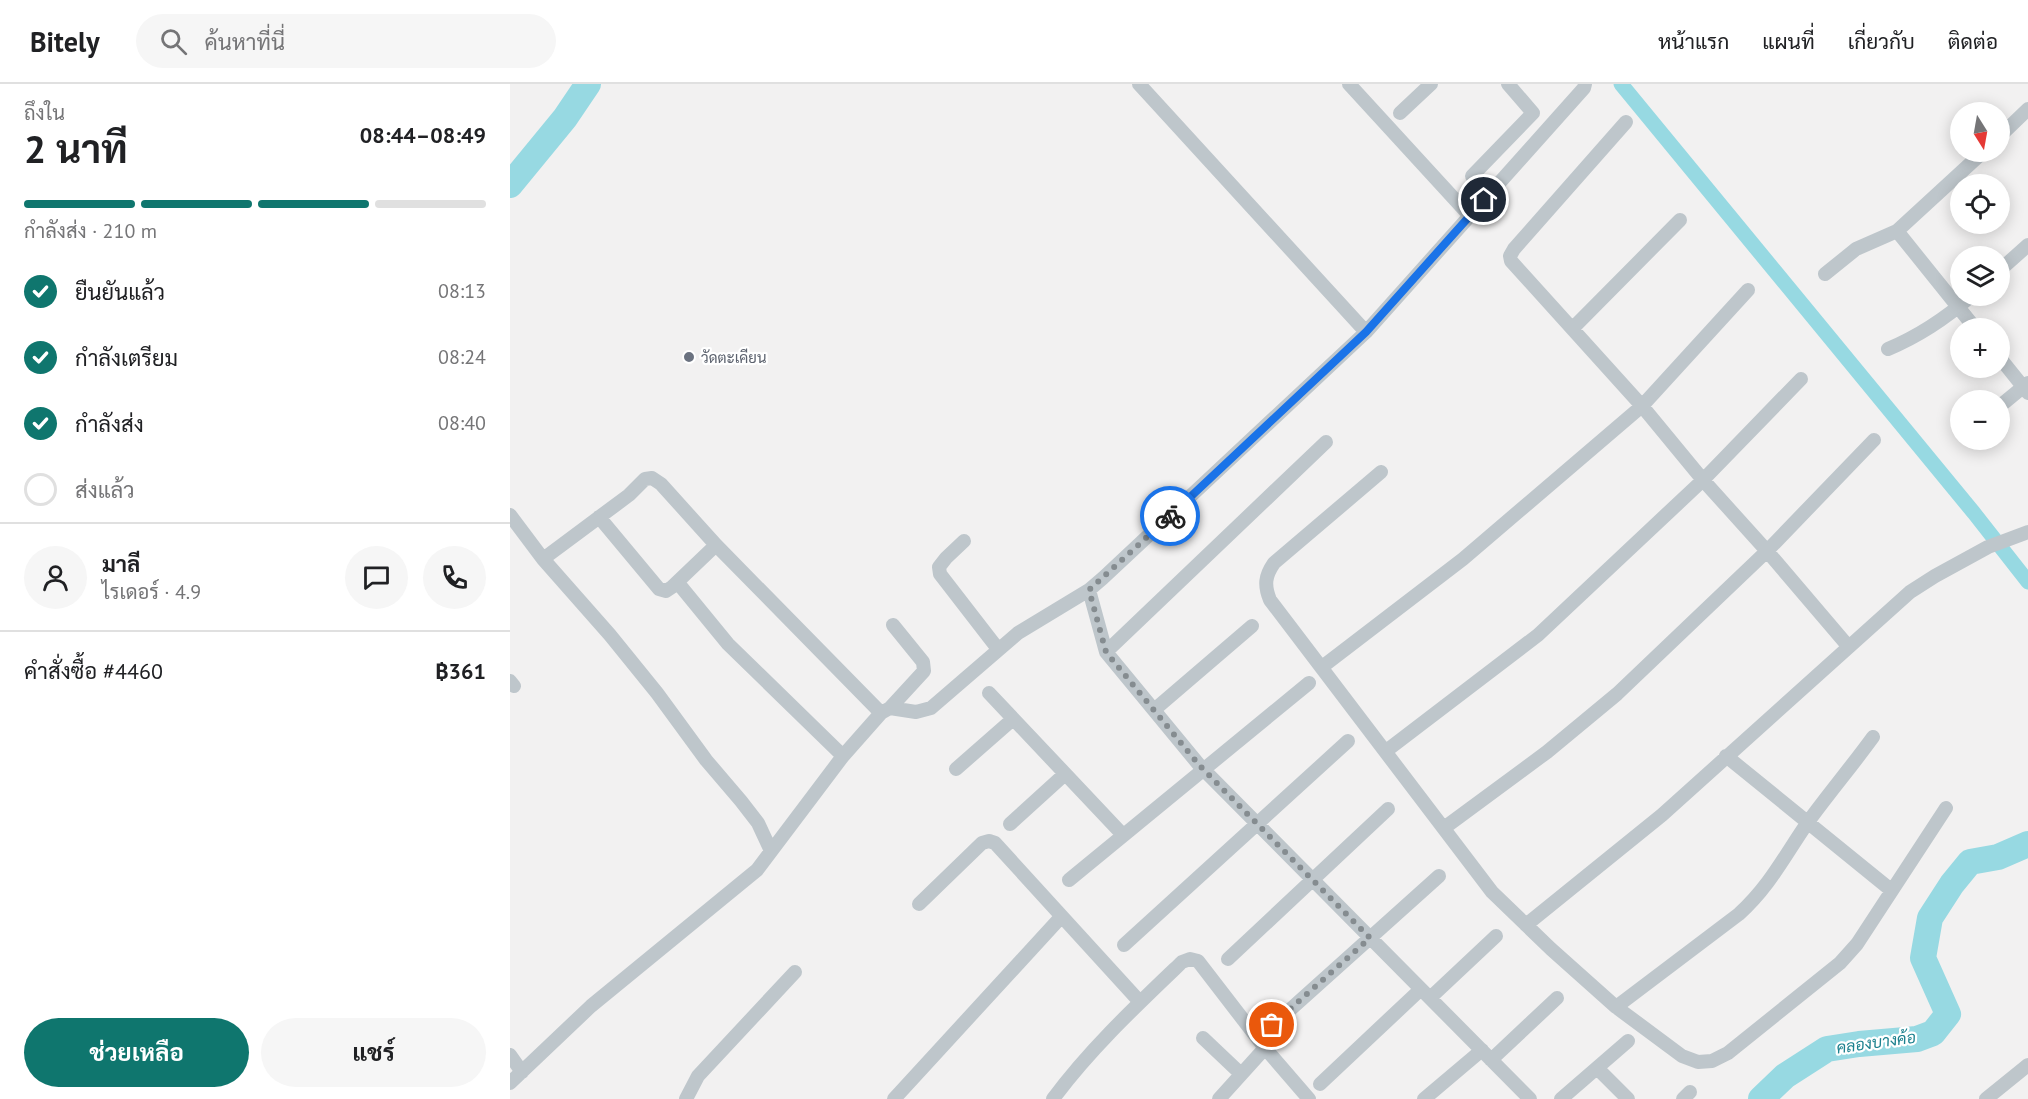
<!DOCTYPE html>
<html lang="th">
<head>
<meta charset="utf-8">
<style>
	body { margin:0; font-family:"PT Sans",Sarabun,sans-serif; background:#f6f6f6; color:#202124; height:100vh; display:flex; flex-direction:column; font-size:22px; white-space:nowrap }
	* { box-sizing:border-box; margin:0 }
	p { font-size:20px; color:#757577 }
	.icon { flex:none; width:33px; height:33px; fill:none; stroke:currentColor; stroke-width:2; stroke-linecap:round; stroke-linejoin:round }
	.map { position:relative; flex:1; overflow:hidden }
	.drawer { display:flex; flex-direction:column; background:#fff; width:510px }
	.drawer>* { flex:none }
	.needle { width:39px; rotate:169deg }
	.controls { position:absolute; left:1440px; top:18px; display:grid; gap:12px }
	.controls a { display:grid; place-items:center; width:60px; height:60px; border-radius:50%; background:#fff; box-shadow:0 3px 15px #0003; font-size:30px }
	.pin { position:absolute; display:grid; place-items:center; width:51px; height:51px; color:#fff; margin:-26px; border:3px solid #fff; border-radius:50%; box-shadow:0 2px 6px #0007 }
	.courier { position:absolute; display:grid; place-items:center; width:60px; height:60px; margin:-30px; border:4px solid #1a73e8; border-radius:50%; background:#fff; color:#222; box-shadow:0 2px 8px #0007 }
	.head em { font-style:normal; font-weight:700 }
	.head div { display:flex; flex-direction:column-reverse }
	.head { display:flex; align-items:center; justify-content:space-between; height:102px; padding:0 24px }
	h1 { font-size:39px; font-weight:700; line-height:45px }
	.bar { display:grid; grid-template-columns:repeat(4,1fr); gap:9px 6px; align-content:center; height:72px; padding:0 24px }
	.bar i { height:8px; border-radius:4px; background:#e0e0e0 }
	.bar .selected { background:#0f766e }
	.bar p { grid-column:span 4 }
	.line { display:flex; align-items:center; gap:15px; padding:0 24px; border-top:2px solid #e0e0e0 }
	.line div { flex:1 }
	.round { display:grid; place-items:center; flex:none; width:63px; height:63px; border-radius:32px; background:#f6f6f6 }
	ol { padding:0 24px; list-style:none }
	li { display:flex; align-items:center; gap:18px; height:66px }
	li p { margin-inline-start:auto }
	li .icon { padding:6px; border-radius:50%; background:#0f766e; color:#fff; stroke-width:4 }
	li:last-child { color:#757577 }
	li i { width:33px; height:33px; border:3px solid #e0e0e0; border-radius:50% }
	.cta { display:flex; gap:12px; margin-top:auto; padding:12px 24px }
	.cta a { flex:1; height:69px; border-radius:36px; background:#0f766e; color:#fff; font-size:24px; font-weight:700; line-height:69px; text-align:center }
	.cta a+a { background:#f6f6f6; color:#202124 }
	header { display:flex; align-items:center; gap:36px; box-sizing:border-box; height:84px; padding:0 30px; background:#fff; border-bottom:2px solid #e0e0e0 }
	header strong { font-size:28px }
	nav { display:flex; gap:33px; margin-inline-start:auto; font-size:21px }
	.search { width:420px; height:54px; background:#f6f6f6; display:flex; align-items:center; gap:15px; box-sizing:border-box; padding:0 21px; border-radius:33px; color:#757577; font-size:22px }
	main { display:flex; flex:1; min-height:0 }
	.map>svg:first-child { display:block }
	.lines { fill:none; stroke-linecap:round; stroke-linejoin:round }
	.canal { stroke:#97d9e2; stroke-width:15 }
	.river { stroke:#97d9e2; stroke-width:26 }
	.street { stroke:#bec6cb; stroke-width:14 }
	.done { stroke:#858c90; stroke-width:6; stroke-dasharray:0 10.8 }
	.route { stroke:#1a73e8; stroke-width:8 }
	.worship-dot { fill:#6b7280; stroke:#fff; stroke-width:2 }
	.labels { text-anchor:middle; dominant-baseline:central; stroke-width:4.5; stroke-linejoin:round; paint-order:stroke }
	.worship-label { font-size:15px; fill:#5b616d; stroke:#fff; text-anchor:start }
	.water-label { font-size:16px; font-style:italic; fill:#1c818e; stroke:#fff }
</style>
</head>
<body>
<header>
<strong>Bitely</strong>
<div class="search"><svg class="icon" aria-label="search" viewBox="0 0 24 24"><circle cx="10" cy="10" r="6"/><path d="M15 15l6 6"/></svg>ค้นหาที่นี่</div>
<nav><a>หน้าแรก</a><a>แผนที่</a><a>เกี่ยวกับ</a><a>ติดต่อ</a></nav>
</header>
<main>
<section class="drawer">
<div class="head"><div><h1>2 นาที</h1><p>ถึงใน</p></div><em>08:44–08:49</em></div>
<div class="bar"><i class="selected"></i><i class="selected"></i><i class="selected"></i><i></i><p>กำลังส่ง · 210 m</p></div>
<ol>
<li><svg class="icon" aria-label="check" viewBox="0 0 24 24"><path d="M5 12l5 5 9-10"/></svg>ยืนยันแล้ว<p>08:13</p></li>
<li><svg class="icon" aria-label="check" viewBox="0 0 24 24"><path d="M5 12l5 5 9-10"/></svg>กำลังเตรียม<p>08:24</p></li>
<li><svg class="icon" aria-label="check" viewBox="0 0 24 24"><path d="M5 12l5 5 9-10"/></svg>กำลังส่ง<p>08:40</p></li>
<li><i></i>ส่งแล้ว</li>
</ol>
<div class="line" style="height:108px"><a class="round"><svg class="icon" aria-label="person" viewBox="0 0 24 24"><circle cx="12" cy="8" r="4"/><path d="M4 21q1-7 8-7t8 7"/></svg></a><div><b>มาลี</b><p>ไรเดอร์ · 4.9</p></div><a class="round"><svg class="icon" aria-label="chat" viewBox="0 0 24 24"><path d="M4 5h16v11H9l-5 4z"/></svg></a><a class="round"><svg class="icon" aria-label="phone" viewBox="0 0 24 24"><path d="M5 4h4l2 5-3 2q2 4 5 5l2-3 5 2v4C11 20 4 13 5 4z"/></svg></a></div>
<div class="line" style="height:78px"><div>คำสั่งซื้อ #4460</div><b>฿361</b></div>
<div class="cta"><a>ช่วยเหลือ</a><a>แชร์</a></div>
</section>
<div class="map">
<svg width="1518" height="1015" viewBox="0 0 1518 1015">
	<rect width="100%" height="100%" fill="#f2f1f1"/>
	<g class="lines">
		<path class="canal" d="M 1111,0 L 1464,429 L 1518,498"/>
		<path class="river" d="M 0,101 L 55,34 L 78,0
			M 1251,1015 L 1275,992 L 1317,965 L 1349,960 L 1407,955 L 1423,949 L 1438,930 L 1413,874 L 1420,834 L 1442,800 L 1460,778 L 1488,773 L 1518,760"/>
		<path class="street" d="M 629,0 L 856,248
			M 839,0 L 960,132
			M 890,29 L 921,0
			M 1116,38 L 1004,165 L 1000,172 L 1001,177 L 1132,322 L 1193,396 L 1257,467 L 1338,562
			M 1490,52 L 1518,25
			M 962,92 L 1023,29 L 998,0
			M 1387,147 L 1465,244
			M 1490,186 L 1518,161
			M 1315,190 L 1346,165 L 1387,147 L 1473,68
			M 1063,244 L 1170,136
			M 1378,265 C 1409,252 1436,234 1461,212
			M 1490,274 L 1518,309
			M 1490,322 L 1518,299
			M 871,388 L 764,479 C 755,492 754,501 760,516 L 982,808 L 1041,865 L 1106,923 L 1172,972 L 1188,978 L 1202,977 L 1218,969 L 1330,879 L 1347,860 L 1436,724
			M 0,431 L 33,475 L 100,551 L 147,609 L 196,676 L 231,717 L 248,739 L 261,767
			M 89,433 L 149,505 L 156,507 L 162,503 L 206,461
			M 454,457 L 436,474 L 429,483 L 430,490 L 488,565
			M 33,475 L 119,411 L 135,395 L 142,394 L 151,400 L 206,461 L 371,629
			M 168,499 L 218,560 L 333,672
			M 579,506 L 596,568 L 690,682 L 1020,1015
			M 596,568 L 816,358
			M 812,583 L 953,475 L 1132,322 L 1238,206
			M 0,597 L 4,602
			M 479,609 L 613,751
			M 380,624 L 414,587 L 413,578 L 383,541
			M 644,626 L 742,542
			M 876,667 L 1028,551 L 1193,396 L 1291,295
			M 1216,672 L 1381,806
			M 446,685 L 503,635
			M 500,740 L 555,690
			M 934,744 L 1037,668 L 1107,610 L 1257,467 L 1364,356
			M 559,796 L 799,599
			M 409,820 L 472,759 L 479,757 L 485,759 L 630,918
			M 1016,841 L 1152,731 L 1400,508 L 1425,492 L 1478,463 L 1518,448
			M 614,861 L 838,657
			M 718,875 L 878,725
			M 920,914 L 986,852
			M 1106,923 L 1229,830 C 1260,802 1275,771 1298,738 C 1319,709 1342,682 1363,653
			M 763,941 L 929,792
			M 693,954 L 731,990
			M 0,971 L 12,988
			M 981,976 L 1047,914
			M 1087,984 L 1118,1015
			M 0,999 L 81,922 L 247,786 L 333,672 L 371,629 L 380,624 L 406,628 L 421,624 L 508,549 L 579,506 L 593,494 L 856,248 L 1074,4 L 1075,0
			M 810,1000 L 911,905
			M 176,1015 L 188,992 L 285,888
			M 384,1015 L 551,833
			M 543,1015 C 580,965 627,921 672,878 L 680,875 L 688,877 L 755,964 L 799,1015
			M 709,1015 L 755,964
			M 914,1015 L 972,966
			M 1051,1015 L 1118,957
			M 1173,1015 L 1180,1008
			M 1476,1015 L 1518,981"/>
	</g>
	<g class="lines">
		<path class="done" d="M 660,432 L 579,506 L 596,568 L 690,682 L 860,854 L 762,941"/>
		<path class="route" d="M 660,432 L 856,248 L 974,116"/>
	</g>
	<circle class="worship-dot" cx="179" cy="273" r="6"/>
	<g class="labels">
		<g class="worship-label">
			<text x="191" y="273">วัดตะเคียน</text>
		</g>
		<g class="water-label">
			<text transform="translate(1366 958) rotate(-8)">คลองบางค้อ</text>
		</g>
	</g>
</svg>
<div class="controls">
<a><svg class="needle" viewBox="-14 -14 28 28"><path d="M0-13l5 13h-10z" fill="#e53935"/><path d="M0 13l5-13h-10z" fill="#757577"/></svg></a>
<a><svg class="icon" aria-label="locate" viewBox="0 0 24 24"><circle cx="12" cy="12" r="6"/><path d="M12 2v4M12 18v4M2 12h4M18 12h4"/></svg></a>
<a><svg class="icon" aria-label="layers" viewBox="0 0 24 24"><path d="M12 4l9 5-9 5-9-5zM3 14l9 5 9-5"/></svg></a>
<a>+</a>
<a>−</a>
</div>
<div class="pin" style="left:762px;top:941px;background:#ea580c"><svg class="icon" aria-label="bag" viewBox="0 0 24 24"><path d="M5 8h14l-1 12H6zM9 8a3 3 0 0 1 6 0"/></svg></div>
<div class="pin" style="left:974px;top:116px;background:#1f2937"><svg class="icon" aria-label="home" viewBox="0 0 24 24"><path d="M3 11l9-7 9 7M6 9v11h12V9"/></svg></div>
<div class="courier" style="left:660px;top:432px"><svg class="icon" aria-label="bike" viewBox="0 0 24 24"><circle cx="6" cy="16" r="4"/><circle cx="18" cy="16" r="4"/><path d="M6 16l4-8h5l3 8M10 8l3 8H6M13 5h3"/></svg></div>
</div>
</main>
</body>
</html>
